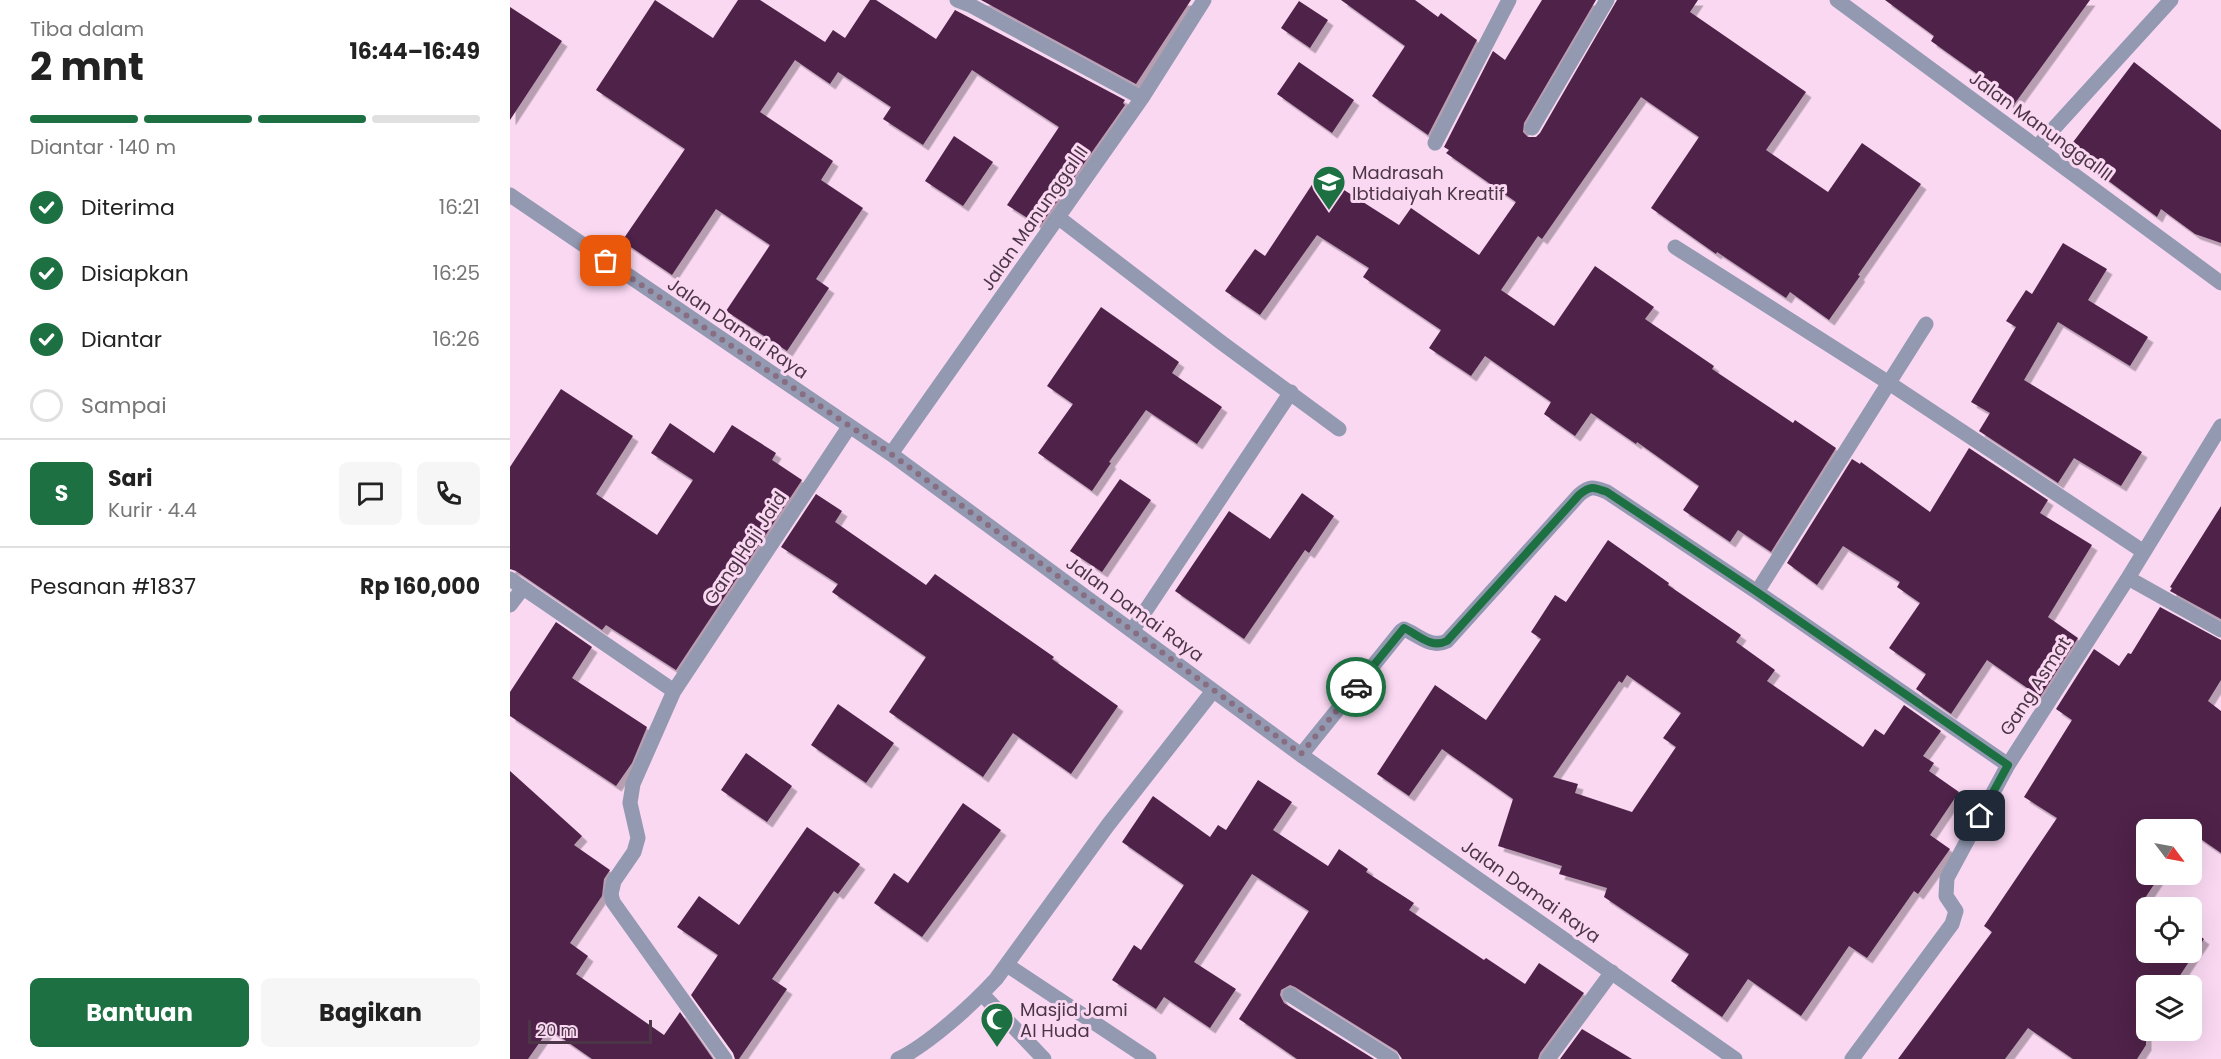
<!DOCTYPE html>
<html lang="id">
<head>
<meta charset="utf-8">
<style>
	body { margin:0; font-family:Poppins,sans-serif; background:#f6f6f6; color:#222; height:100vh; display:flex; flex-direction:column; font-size:22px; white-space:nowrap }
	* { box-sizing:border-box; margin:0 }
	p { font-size:20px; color:#767676 }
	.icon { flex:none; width:33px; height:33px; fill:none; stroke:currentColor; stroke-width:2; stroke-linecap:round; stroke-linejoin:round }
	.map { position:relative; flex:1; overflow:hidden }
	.details { display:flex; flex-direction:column; background:#fff; width:510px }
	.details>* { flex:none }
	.needle { width:39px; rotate:122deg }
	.fabs { position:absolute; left:1626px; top:819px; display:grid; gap:12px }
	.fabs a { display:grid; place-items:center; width:66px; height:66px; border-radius:9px; background:#fff; box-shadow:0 6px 24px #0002; font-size:30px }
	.scale { position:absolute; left:18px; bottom:15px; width:124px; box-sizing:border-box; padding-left:6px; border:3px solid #4b3546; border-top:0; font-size:16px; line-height:21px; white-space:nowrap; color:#4b3546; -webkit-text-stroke:4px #fad8f2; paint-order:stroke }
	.pin { position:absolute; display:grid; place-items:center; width:51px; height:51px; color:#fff; margin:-26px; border-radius:12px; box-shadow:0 3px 9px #0006 }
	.courier { position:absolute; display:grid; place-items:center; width:60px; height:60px; margin:-30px; border:4px solid #1d7041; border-radius:50%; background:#fff; color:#222; box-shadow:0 2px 8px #0007 }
	.head em { font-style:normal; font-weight:700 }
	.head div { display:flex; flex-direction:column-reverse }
	.head { display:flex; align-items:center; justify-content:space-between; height:102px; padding:0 30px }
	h1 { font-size:39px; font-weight:700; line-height:45px }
	.bar { display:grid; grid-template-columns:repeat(4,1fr); gap:9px 6px; align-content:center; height:72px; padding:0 30px }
	.bar i { height:8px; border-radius:4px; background:#e0e0e0 }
	.bar .active { background:#1d7041 }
	.bar p { grid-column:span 4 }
	.line { display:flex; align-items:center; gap:15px; padding:0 30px; border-top:2px solid #e0e0e0 }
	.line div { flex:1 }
	.round { display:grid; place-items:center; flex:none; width:63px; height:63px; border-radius:9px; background:#f6f6f6 }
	ol { padding:0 30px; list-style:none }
	li { display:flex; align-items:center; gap:18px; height:66px }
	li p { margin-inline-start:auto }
	li .icon { padding:6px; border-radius:50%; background:#1d7041; color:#fff; stroke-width:4 }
	li:last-child { color:#767676 }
	li i { width:33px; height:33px; border:3px solid #e0e0e0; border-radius:50% }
	.primary-button { display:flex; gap:12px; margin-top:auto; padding:12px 30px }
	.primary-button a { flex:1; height:69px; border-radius:9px; background:#1d7041; color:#fff; font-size:24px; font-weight:700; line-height:69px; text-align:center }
	.primary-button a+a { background:#f6f6f6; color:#222 }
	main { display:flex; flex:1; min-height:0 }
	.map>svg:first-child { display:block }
	.building { fill:#4f2448; fill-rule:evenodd; filter:url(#shadow) }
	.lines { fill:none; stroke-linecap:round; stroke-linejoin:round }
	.minor { stroke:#9299b1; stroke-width:15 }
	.done { stroke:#886e82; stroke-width:6; stroke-dasharray:0 10.8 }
	.route { stroke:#1d7041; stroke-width:8 }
	.labels { text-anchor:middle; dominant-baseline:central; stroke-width:6; stroke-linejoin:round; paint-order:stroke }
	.street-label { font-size:18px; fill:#4b3546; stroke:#fad8f2 }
	.poi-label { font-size:18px; fill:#4b3546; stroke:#fad8f2; text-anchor:start }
</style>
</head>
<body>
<main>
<section class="details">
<div class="head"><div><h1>2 mnt</h1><p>Tiba dalam</p></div><em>16:44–16:49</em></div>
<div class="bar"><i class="active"></i><i class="active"></i><i class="active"></i><i></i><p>Diantar · 140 m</p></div>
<ol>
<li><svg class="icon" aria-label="check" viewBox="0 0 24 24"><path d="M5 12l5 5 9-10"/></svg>Diterima<p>16:21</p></li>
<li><svg class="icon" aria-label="check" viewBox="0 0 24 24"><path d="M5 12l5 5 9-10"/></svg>Disiapkan<p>16:25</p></li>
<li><svg class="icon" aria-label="check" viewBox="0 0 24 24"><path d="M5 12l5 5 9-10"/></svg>Diantar<p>16:26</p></li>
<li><i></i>Sampai</li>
</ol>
<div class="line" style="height:108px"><b class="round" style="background:#1d7041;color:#fff">S</b><div><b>Sari</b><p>Kurir · 4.4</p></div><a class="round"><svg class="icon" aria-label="chat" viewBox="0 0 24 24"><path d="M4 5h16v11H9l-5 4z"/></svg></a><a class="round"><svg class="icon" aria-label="phone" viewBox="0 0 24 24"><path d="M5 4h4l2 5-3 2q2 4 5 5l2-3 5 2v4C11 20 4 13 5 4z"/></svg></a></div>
<div class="line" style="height:78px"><div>Pesanan #1837</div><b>Rp 160,000</b></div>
<div class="primary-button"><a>Bantuan</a><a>Bagikan</a></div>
</section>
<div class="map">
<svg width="1711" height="1059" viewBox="0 0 1711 1059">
	<defs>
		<filter id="shadow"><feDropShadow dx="5.5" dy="5.5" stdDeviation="0" flood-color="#0004"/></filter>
	</defs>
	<rect width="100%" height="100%" fill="#fad8f2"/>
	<path class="building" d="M 145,0 L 203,38 L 228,0 L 250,0 L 315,42 L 323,30 L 335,38 L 360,0 L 366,0 L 426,39 L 445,10 L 615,100 L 613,103 L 615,105 L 530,226 L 497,205 L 549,127 L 462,70 L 413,145 L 373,119 L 381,107 L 328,72 L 320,84 L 285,60 L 250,112 L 323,161 L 311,180 L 353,208 L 306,279 L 319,288 L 277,351 L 216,311 L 260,245 L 206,209 L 162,275 L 112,241 L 175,149 L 86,90 Z
		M 471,0 L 681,0 L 626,84 Z
		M 831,0 L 905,0 L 928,17 L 931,13 L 967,40 L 918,135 L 862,96 L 895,46 Z
		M 1032,0 L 1086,0 L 1014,123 L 1013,132 L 1018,137 L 1026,137 L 1030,133 L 1107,0 L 1188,0 L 1180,12 L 1296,92 L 1256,150 L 1318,192 L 1352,143 L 1411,184 L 1348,275 L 1350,276 L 1319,320 L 1280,292 L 1276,298 L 1207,252 L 1206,254 L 1141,208 L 1189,137 L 1131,97 L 1032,239 L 1028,236 L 991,290 L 1044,326 L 1085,266 L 1144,307 L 1135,319 L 1204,366 L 1202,369 L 1283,423 L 1285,420 L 1326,448 L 1261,552 L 1228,530 L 1220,542 L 1173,510 L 1189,486 L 1127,442 L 1126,444 L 1081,413 L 1065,436 L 1034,414 L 1041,402 L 975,356 L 961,376 L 919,348 L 931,330 L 853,277 L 859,268 L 807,235 L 750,315 L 715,291 L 745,249 L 755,256 L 809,174 L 889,225 L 901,208 L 969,255 L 1006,202 L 936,153 L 939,150 L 934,147 L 983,51 L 995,60 Z
		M 1375,0 L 1580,0 L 1503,106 L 1467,80 L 1470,76 L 1421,41 L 1424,36 Z
		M 789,1 L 818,20 L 800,48 L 771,28 Z
		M 0,7 L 52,41 L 0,120 Z
		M 789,62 L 844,100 L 822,133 L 767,94 Z
		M 1624,62 L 1711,130 L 1711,243 L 1685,234 L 1651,209 L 1647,217 L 1557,150 Z
		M 444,136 L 483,162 L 453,206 L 415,181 Z
		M 1553,243 L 1597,269 L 1578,300 L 1638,337 L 1620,366 L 1548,322 L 1514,380 L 1632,452 L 1611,486 L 1564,458 L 1548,483 L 1469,431 L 1480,413 L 1461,402 L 1506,327 L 1496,321 L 1516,290 L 1522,294 Z
		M 591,307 L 669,362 L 662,373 L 712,407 L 687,444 L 636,410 L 599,462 L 601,463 L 582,491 L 528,453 L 563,404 L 537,386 Z
		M 51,389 L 123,436 L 86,494 L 147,535 L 183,480 L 141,453 L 160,423 L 204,453 L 222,425 L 266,453 L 262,460 L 292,480 L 166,670 L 96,625 L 92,630 L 6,571 L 0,569 L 0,467 Z
		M 1459,448 L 1538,500 L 1530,513 L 1582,545 L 1538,617 L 1568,638 L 1530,697 L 1477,660 L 1441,714 L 1406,689 L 1416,674 L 1379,648 L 1410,603 L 1387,587 L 1390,582 L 1333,546 L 1307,585 L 1277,563 L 1342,459 L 1350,464 L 1351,462 L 1420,512 Z
		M 610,479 L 641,500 L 592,572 L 560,551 Z
		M 792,493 L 824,516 L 799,553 L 795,550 L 734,639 L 665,591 L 719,511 L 760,539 Z
		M 306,494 L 332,511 L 325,522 L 416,585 L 425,574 L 544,657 L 542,659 L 608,706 L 561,774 L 503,733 L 473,777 L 379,712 L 416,657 L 322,592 L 328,584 L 271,547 Z
		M 1711,506 L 1711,619 L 1660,591 L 1662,588 L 1660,587 Z
		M 1098,540 L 1159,583 L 1158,585 L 1231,635 L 1226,642 L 1265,670 L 1257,681 L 1353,747 L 1365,729 L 1374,735 L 1394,705 L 1431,731 L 1413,756 L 1424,763 L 1419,771 L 1449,792 L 1420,835 L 1440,849 L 1408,894 L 1404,891 L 1357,958 L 1339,946 L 1291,1016 L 1238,979 L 1212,1017 L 1161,981 L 1179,954 L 1094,897 L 1097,888 L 1049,874 L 1052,866 L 988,846 L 1003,799 L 932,749 L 899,796 L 867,774 L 925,685 L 976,720 L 1031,639 L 1021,632 L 1045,595 L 1056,602 ZM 1117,675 L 1171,713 L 1153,738 L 1166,747 L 1122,812 L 1065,793 L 1068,784 L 1043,777 L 1109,681 L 1112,683 Z
		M 1650,607 L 1711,640 L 1711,680 L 1698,701 L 1711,711 L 1711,853 L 1682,833 L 1682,830 L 1636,830 L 1636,874 L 1651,874 L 1635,898 L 1648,908 L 1636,908 L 1636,952 L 1682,952 L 1682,930 L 1694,939 L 1663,986 L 1636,986 L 1636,1045 L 1627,1059 L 1563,1059 L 1518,1028 L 1495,1059 L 1388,1059 L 1482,932 L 1474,926 L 1547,818 L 1514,797 L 1562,720 L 1546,709 L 1584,649 L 1609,666 L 1618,653 L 1621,654 Z
		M 46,622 L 82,647 L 62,678 L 137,727 L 122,763 L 106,786 L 0,716 L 0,692 Z
		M 328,704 L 384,743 L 356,783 L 301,745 Z
		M 236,753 L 282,786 L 257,822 L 211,790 Z
		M 0,771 L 72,836 L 64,845 L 100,870 L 94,879 L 92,896 L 60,943 L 78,956 L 66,974 L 154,1035 L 170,1012 L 203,1059 L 82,1059 L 39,1029 L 18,1059 L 0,1059 Z
		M 748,780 L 782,802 L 763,830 L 818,866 L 829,849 L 858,869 L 856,872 L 904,903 L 899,910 L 974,960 L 976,958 L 1015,984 L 1029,963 L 1074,993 L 1030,1053 L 1028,1059 L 892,1059 L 887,1051 L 785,987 L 780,985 L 771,990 L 770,995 L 774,1003 L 864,1059 L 787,1059 L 729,1019 L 799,911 L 742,874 L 684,962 L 726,989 L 700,1028 L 654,997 L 646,1009 L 602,980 L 624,945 L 631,950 L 674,885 L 612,842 L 643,796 L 700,837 L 708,825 L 716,830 Z
		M 453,803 L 491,830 L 412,937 L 364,903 L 384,873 L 398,883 Z
		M 297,827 L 350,864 L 328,894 L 324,891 L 262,979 L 277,989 L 229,1059 L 225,1059 L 223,1053 L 181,995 L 208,955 L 167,927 L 189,896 L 229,925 Z
		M 1072,1029 L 1122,1059 L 1050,1059 Z"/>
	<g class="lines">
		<path class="minor" d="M 447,0 L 460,5 L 632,98
			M 1327,0 L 1711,283
			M 1022,128 L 1097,0
			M 925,143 L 999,0
			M 1527,147 L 1661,0
			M 0,195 L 381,454 L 791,755 L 1225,1059
			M 549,218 L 712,343 L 829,429
			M 1165,247 L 1379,383 L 1634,552
			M 381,454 L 632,98 L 694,0
			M 1618,578 L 1711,630
			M 0,579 L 164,691
			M 1247,592 L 1416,324
			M 0,605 L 13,588
			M 622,631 L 781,392
			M 791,755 L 891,631 L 894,629 C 909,635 921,649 937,641 L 1069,495 C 1080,485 1084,487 1097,492 L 1247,592 L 1498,765
			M 497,965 L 639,1059
			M 472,994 L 534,1059
			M 780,995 L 882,1059
			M 215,1059 L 103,902 L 101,894 L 104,881 L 124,852 L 128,838 L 120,803 L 123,784 L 164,691 L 339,427
			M 388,1059 C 418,1045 463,1004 486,979 L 598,825 L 703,691
			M 1038,1059 L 1102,972
			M 1342,1059 L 1442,924 L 1446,911 L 1436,896 L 1437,878 L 1498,765 L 1618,578 L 1711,426"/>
	</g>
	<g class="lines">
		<path class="done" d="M 96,261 L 381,454 L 791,754 L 846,687"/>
		<path class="route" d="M 846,687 L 894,628 C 909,635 921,649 937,641 L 1069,495 C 1080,485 1084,487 1097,492 L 1247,592 L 1498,765 L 1470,816"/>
	</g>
	<defs>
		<symbol id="school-pin" viewBox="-11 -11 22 30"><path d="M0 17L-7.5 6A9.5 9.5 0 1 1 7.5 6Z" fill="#1d7041" stroke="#fad8f2"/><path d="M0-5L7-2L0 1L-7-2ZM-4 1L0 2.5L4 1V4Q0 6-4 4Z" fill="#fff"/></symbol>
		<symbol id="mosque-pin" viewBox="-11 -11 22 30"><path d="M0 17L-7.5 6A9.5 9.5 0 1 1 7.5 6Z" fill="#1d7041" stroke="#fad8f2"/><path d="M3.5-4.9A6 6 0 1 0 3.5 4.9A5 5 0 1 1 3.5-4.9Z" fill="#fff"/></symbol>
	</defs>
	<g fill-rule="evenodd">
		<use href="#school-pin" x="800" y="163" width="38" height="52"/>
		<use href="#mosque-pin" x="468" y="1000" width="38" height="52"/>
	</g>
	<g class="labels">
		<g class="street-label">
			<text transform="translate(1531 126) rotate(36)">Jalan Manunggal II</text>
			<text transform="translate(524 218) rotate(-55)">Jalan Manunggal II</text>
			<text transform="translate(228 328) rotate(34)">Jalan Damai Raya</text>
			<text transform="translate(235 548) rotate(-56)">Gang Haji Jaid</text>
			<text transform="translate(625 609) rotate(36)">Jalan Damai Raya</text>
			<text transform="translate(1525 686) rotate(-57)">Gang Asmat</text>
			<text transform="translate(1021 891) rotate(35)">Jalan Damai Raya</text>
		</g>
		<g class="poi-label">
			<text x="842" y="172">Madrasah<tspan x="842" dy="21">Ibtidaiyah Kreatif</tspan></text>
			<text x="510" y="1009">Masjid Jami<tspan x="510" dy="21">Al Huda</tspan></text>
		</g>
	</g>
</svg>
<div class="fabs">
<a><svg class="needle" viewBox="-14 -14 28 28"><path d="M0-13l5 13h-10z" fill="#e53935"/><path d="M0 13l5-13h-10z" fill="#767676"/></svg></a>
<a><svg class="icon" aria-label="locate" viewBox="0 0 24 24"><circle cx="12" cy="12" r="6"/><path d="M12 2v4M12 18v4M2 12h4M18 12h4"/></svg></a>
<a><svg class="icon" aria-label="layers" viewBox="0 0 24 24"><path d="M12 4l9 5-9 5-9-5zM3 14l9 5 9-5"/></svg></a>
</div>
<div class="scale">20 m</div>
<div class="pin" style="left:96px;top:261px;background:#ea580c"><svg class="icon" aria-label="bag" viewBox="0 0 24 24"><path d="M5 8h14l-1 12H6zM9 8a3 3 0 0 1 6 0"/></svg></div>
<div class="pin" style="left:1470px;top:816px;background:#1f2937"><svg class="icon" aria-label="home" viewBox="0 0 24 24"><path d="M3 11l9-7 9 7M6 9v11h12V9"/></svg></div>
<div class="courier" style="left:846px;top:687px"><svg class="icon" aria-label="car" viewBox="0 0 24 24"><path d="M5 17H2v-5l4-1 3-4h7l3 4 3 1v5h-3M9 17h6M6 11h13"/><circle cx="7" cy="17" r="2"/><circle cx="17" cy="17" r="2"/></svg></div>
</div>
</main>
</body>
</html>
